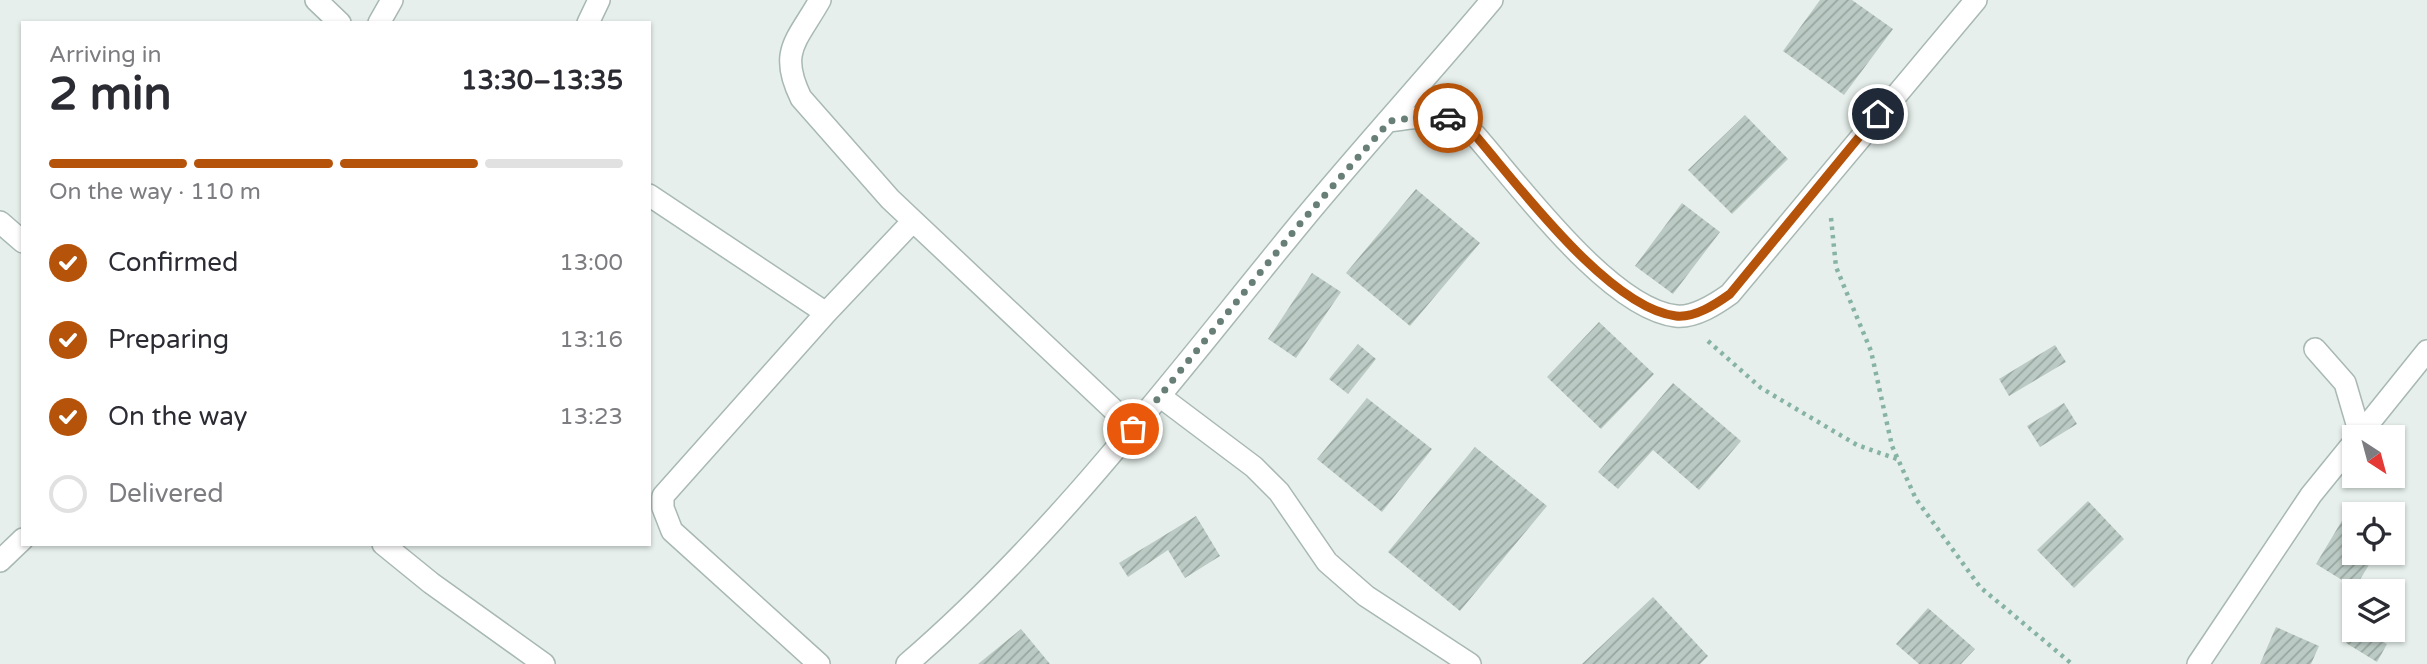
<!DOCTYPE html>
<html lang="en">
<head>
<meta charset="utf-8">
<style>
	body { margin:0; font-family:"Varela Round",sans-serif; background:#f7f7f7; color:#2b2b33; height:100vh; display:flex; flex-direction:column; font-size:26px; white-space:nowrap }
	* { box-sizing:border-box; margin:0 }
	p { font-size:23px; color:#7c7c81 }
	.icon { flex:none; width:38px; height:38px; fill:none; stroke:currentColor; stroke-width:2; stroke-linecap:round; stroke-linejoin:round }
	.map { position:relative; flex:1; overflow:hidden }
	.side { position:absolute; left:21px; top:21px; width:630px; height:525px; display:flex; flex-direction:column; background:#fff; border-radius:0px; box-shadow:0 2px 5px #0004 }
	.side>* { flex:none }
	.needle { width:46px; rotate:144deg }
	.controls { position:absolute; left:2342px; top:425px; display:grid; gap:14px }
	.controls a { display:grid; place-items:center; width:63px; height:63px; border-radius:0px; background:#fff; box-shadow:0 2px 5px #0004; font-size:35px }
	.pin { position:absolute; display:grid; place-items:center; width:60px; height:60px; color:#fff; margin:-30px; border:4px solid #fff; border-radius:50%; box-shadow:0 2px 7px #0007 }
	.courier { position:absolute; display:grid; place-items:center; width:70px; height:70px; margin:-35px; border:5px solid #b45309; border-radius:50%; background:#fff; color:#222; box-shadow:0 2px 9px #0007 }
	.headline em { font-style:normal; font-weight:800 }
	.headline div { display:flex; flex-direction:column-reverse }
	.headline { display:flex; align-items:center; justify-content:space-between; height:119px; padding:0 28px }
	h1 { font-size:46px; font-weight:800; line-height:52px }
	.bar { display:grid; grid-template-columns:repeat(4,1fr); gap:10px 7px; align-content:center; height:84px; padding:0 28px }
	.bar i { height:9px; border-radius:5px; background:#e1e1e2 }
	.bar .on { background:#b45309 }
	.bar p { grid-column:span 4 }
	ol { padding:0 28px; list-style:none }
	li { display:flex; align-items:center; gap:21px; height:77px }
	li p { margin-inline-start:auto }
	li .icon { padding:7px; border-radius:50%; background:#b45309; color:#fff; stroke-width:4 }
	li:last-child { color:#7c7c81 }
	li i { width:38px; height:38px; border:4px solid #e1e1e2; border-radius:50% }
	.map>svg:first-child { display:block }
	.building { fill:url(#building-hatch) }
	.lines { fill:none; stroke-linecap:round; stroke-linejoin:round }
	.minor-casing { stroke:#a8b8b2; stroke-width:24 }
	.path { stroke:#86b3a5; stroke-width:4.5; stroke-dasharray:3.5 5; stroke-linecap:butt }
	.minor { stroke:#fff; stroke-width:21 }
	.done { stroke:#687f78; stroke-width:7; stroke-dasharray:0 12.6 }
	.route { stroke:#b45309; stroke-width:9 }
</style>
</head>
<body>
<div class="map">
<svg width="2427" height="664" viewBox="0 0 2427 664">
	<defs>
		<pattern id="building-hatch" width="6" height="6" patternUnits="userSpaceOnUse" patternTransform="scale(1.75)"><rect width="6" height="6" fill="#bbcac4"/><path d="M-1 1l2-2M0 6l6-6M5 7l2-2" fill="none" stroke="#98a6a0"/></pattern>
	</defs>
	<rect width="100%" height="100%" fill="#e6efeb"/>
	<path class="building" d="M 1820,0 L 1852,0 L 1893,29 L 1844,95 L 1783,51 Z
		M 1745,115 L 1788,159 L 1732,214 L 1688,170 Z
		M 1416,189 L 1480,243 L 1410,326 L 1346,273 Z
		M 1682,203 L 1720,232 L 1673,294 L 1635,266 Z
		M 1312,273 L 1341,292 L 1296,358 L 1268,339 Z
		M 1599,322 L 1654,374 L 1601,429 L 1547,377 Z
		M 1358,344 L 1376,359 L 1348,394 L 1329,379 Z
		M 2055,345 L 2066,362 L 2009,396 L 1999,379 Z
		M 1673,383 L 1741,441 L 1699,490 L 1653,450 L 1618,489 L 1598,472 Z
		M 1367,398 L 1432,449 L 1382,512 L 1317,459 Z
		M 2064,403 L 2077,424 L 2040,447 L 2027,426 Z
		M 1475,447 L 1547,506 L 1460,611 L 1388,552 Z
		M 2088,501 L 2124,539 L 2074,588 L 2037,550 Z
		M 2349,509 L 2359,514 L 2354,514 L 2354,553 L 2376,553 L 2355,588 L 2316,564 Z
		M 1196,516 L 1220,556 L 1185,578 L 1168,550 L 1128,577 L 1119,563 Z
		M 1653,597 L 1708,656 L 1700,664 L 1582,664 Z
		M 1928,608 L 1975,649 L 1961,664 L 1919,664 L 1896,644 Z
		M 2276,627 L 2319,646 L 2311,664 L 2260,664 Z
		M 1021,629 L 1050,664 L 978,664 Z
		M 2354,630 L 2363,630 L 2387,644 L 2377,662 L 2346,643 Z"/>
	<g class="lines">
		<defs>
			<path id="minor" d="M 316,0 L 340,23
				M 820,0 C 797,41 778,51 801,98 L 890,199 L 1134,429
				M 379,23 L 392,0
				M 588,23 L 599,0
				M 1390,121 C 1431,115 1439,113 1475,135 C 1519,185 1610,309 1676,316 C 1695,318 1716,304 1730,294 L 1976,0
				M 649,195 L 826,313
				M 0,222 L 23,242
				M 2315,349 L 2345,383 L 2360,434
				M 1161,397 L 1254,467 L 1279,492 L 1327,562 L 1366,596 L 1470,664
				M 2357,438 L 2427,351
				M 383,544 L 431,583 L 544,664
				M 0,561 L 23,539
				M 819,664 L 672,531 L 663,508 L 663,496 L 826,313 L 913,221
				M 907,664 C 1058,534 1176,374 1302,221 C 1364,146 1430,74 1492,0
				M 2198,664 L 2311,495 L 2354,442"/>
		</defs>
		<use href="#minor" class="minor-casing"/>
		<path class="path" d="M 1831,218 L 1836,267 L 1871,351 L 1892,446 L 1916,499 L 1980,587 L 2072,664
			M 1708,341 L 1761,388 L 1857,445 L 1897,459"/>
		<use href="#minor" class="minor"/>
	</g>
	<g class="lines">
		<path class="done" d="M 1133,429 L 1303,220 L 1390,121 L 1427,116 L 1448,118"/>
		<path class="route" d="M 1448,118 L 1475,135 C 1519,186 1609,308 1676,316 C 1695,318 1716,304 1730,294 L 1878,114"/>
	</g>
</svg>
<div class="controls">
<a><svg class="needle" viewBox="-14 -14 28 28"><path d="M0-13l5 13h-10z" fill="#e53935"/><path d="M0 13l5-13h-10z" fill="#7c7c81"/></svg></a>
<a><svg class="icon" aria-label="locate" viewBox="0 0 24 24"><circle cx="12" cy="12" r="6"/><path d="M12 2v4M12 18v4M2 12h4M18 12h4"/></svg></a>
<a><svg class="icon" aria-label="layers" viewBox="0 0 24 24"><path d="M12 4l9 5-9 5-9-5zM3 14l9 5 9-5"/></svg></a>
</div>
<div class="pin" style="left:1133px;top:429px;background:#ea580c"><svg class="icon" aria-label="bag" viewBox="0 0 24 24"><path d="M5 8h14l-1 12H6zM9 8a3 3 0 0 1 6 0"/></svg></div>
<div class="pin" style="left:1878px;top:114px;background:#1f2937"><svg class="icon" aria-label="home" viewBox="0 0 24 24"><path d="M3 11l9-7 9 7M6 9v11h12V9"/></svg></div>
<div class="courier" style="left:1448px;top:118px"><svg class="icon" aria-label="car" viewBox="0 0 24 24"><path d="M5 17H2v-5l4-1 3-4h7l3 4 3 1v5h-3M9 17h6M6 11h13"/><circle cx="7" cy="17" r="2"/><circle cx="17" cy="17" r="2"/></svg></div>
<section class="side">
<div class="headline"><div><h1>2 min</h1><p>Arriving in</p></div><em>13:30–13:35</em></div>
<div class="bar"><i class="on"></i><i class="on"></i><i class="on"></i><i></i><p>On the way · 110 m</p></div>
<ol>
<li><svg class="icon" aria-label="check" viewBox="0 0 24 24"><path d="M5 12l5 5 9-10"/></svg>Confirmed<p>13:00</p></li>
<li><svg class="icon" aria-label="check" viewBox="0 0 24 24"><path d="M5 12l5 5 9-10"/></svg>Preparing<p>13:16</p></li>
<li><svg class="icon" aria-label="check" viewBox="0 0 24 24"><path d="M5 12l5 5 9-10"/></svg>On the way<p>13:23</p></li>
<li><i></i>Delivered</li>
</ol>
</section>
</div>
</body>
</html>
